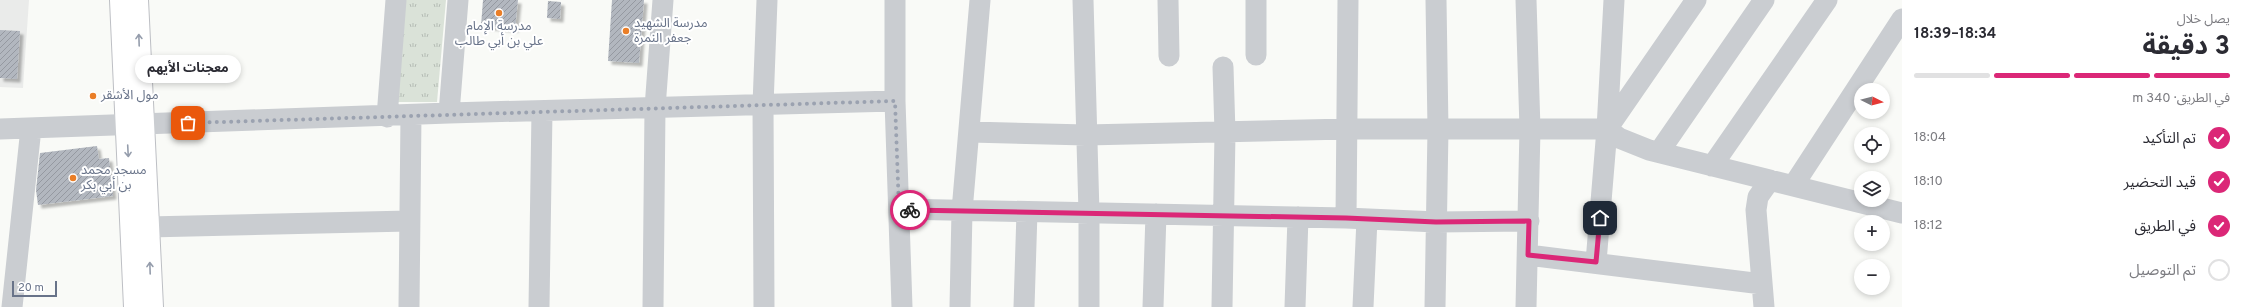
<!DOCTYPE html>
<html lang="ar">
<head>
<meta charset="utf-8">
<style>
	body { margin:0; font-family:Overpass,"Noto Sans Arabic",sans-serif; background:#f2f2f3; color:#2b2b33; direction:rtl; height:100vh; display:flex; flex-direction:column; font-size:15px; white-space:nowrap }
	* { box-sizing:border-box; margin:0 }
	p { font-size:13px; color:#7c7c81 }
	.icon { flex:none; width:22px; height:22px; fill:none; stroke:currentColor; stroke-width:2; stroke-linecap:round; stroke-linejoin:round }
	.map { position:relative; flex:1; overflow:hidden; direction:ltr }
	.sheet { display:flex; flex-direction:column; background:#fff; width:340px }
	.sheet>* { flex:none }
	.needle { width:26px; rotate:96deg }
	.fabs { position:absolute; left:1854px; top:83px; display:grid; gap:8px }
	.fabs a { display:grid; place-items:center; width:36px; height:36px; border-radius:50%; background:#fff; box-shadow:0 2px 6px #0003; font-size:20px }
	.scale { position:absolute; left:12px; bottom:10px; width:45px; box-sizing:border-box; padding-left:4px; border:2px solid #687389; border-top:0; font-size:11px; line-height:14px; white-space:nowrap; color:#687389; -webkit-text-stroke:3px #fff; paint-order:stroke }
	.pin { position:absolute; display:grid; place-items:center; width:34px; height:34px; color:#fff; margin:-17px; border-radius:8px; box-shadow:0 2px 6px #0006 }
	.courier { position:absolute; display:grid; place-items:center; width:40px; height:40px; margin:-20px; border:3px solid #db2777; border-radius:50%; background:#fff; color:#222; box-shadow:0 1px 5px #0007 }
	.bubble { position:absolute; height:28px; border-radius:14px; background:#fff; box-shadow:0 2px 6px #0003; font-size:13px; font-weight:700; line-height:28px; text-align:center; direction:rtl }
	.headline em { font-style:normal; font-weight:700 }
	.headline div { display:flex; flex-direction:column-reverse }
	.headline { display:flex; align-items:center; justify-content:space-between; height:68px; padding:0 12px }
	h1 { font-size:26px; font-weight:700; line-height:30px }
	.bar { display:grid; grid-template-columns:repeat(4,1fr); gap:6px 4px; align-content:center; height:48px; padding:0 12px }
	.bar i { height:5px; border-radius:3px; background:#e1e1e2 }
	.bar .on { background:#db2777 }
	.bar p { grid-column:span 4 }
	ol { padding:0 12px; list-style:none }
	li { display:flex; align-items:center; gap:12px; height:44px }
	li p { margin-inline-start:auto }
	li .icon { padding:4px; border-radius:50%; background:#db2777; color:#fff; stroke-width:4 }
	li:last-child { color:#7c7c81 }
	li i { width:22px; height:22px; border:2px solid #e1e1e2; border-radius:50% }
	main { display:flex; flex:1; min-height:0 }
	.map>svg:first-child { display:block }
	.built { fill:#eaebea }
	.park { fill:url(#park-tufts) }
	.building { fill:url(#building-hatch); filter:url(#shadow) }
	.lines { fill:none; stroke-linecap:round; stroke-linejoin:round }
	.major-casing { stroke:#bdbfc4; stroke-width:24 }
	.minor { stroke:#cacdd1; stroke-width:21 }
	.major { stroke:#fff; stroke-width:22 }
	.oneway { stroke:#959dac }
	.done { stroke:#9ba2b0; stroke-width:4; stroke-dasharray:0 7.2 }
	.route { stroke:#db2777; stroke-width:5 }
	.poi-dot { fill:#ea7e27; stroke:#fff; stroke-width:1.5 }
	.labels { text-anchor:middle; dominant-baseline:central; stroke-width:4; stroke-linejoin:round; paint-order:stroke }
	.poi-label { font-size:13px; fill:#687389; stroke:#fff; text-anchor:start }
</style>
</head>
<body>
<main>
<section class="sheet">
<div class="headline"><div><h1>3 دقيقة</h1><p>يصل خلال</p></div><em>18:34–18:39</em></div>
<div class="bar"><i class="on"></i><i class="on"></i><i class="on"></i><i></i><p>في الطريق · 340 m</p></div>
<ol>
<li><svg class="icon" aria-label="check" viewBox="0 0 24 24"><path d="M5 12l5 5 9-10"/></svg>تم التأكيد<p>18:04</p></li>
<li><svg class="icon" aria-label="check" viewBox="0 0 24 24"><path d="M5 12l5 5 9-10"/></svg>قيد التحضير<p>18:10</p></li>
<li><svg class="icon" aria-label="check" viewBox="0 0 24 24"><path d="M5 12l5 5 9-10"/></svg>في الطريق<p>18:12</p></li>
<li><i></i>تم التوصيل</li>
</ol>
</section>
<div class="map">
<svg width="1902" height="307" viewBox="0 0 1902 307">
	<defs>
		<pattern id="park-tufts" width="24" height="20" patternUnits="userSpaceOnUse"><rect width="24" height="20" fill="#dae2d8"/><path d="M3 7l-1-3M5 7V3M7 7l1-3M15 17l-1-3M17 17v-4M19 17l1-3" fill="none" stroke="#b5bcb5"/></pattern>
		<pattern id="building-hatch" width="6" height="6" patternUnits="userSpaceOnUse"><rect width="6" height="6" fill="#b2b7bf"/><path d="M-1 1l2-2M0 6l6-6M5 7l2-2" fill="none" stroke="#9599a1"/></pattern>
		<filter id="shadow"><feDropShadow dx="3.5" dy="3.5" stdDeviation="1" flood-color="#0004"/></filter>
	</defs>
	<rect width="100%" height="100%" fill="#f9faf7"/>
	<path class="built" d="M 0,0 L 29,0 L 23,88 L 0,87 Z"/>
	<path class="park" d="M 405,0 L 446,0 L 437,102 L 398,102 Z"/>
	<path class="building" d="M 483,0 L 518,0 L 515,29 L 481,26 Z
		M 612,0 L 644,0 L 639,63 L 608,61 Z
		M 548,1 L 561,2 L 560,19 L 547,18 Z
		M 0,30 L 20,31 L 17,79 L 0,78 Z
		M 97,146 L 99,159 L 109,158 L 113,196 L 38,205 L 36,190 L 40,153 Z"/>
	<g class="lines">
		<defs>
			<path id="major" d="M 121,0 L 135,307
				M 137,0 L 152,307"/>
		</defs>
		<use href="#major" class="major-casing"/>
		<path class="minor" d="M 895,0 L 895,101 L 902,307
			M 1083,0 L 1089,213 L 1089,307
			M 1168,0 L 1169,56
			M 1256,0 L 1256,55
			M 449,113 L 458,0
			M 387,117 L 396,0
			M 0,129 L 449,113 L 895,101
			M 1607,129 L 1619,138 L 1649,150 L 1902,213
			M 970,132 L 1086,135 L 1348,129 L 1607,129 L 1696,0
			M 1659,152 L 1764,0
			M 1712,166 L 1827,0
			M 1793,186 L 1902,19
			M 899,209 L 1346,218 L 1437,222 L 1529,221
			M 1346,218 L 1348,0
			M 148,227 L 409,221
			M 1528,255 L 1762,284
			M 1596,262 L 1607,129 L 1614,0
			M 12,307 L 31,128
			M 409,307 L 411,115
			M 539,307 L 542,111
			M 653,307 L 655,108 L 663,0
			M 764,307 L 763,105 L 767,0
			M 960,307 L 962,211 L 980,0
			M 1024,307 L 1027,212
			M 1153,307 L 1156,214
			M 1222,307 L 1225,133 L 1223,67
			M 1295,307 L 1298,217
			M 1363,307 L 1367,219
			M 1435,307 L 1438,129 L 1436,0
			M 1526,307 L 1530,129 L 1526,0
			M 1764,307 L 1756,210 L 1758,197 L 1770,180"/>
		<use href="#major" class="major"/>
	</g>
	<defs><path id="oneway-shaft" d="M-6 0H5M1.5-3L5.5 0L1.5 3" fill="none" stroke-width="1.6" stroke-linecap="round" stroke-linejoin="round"/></defs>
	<g class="oneway">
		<use href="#oneway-shaft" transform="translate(139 40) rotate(-92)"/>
		<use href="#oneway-shaft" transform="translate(128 151) rotate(87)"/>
		<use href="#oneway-shaft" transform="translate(150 268) rotate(-92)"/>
	</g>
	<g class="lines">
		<path class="done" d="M 188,123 L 895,101 L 899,210 L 910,210"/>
		<path class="route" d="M 910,210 L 1346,218 L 1436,222 L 1529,221 L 1528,255 L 1596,262 L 1600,218"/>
	</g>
	<g class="poi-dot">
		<circle cx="499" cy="13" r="4"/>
		<circle cx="626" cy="31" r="4"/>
		<circle cx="93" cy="96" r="4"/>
		<circle cx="73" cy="178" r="4"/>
	</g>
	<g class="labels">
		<g class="poi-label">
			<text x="634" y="24">مدرسة الشهيد<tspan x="634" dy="15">جعفر النمرة</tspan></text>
			<text x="499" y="27" text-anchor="middle">مدرسة الإمام<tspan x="499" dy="15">علي بن أبي طالب</tspan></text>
			<text x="101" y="96">مول الأشقر</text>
			<text x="81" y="171">مسجد محمد<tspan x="81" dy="15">بن أبي بكر</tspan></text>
		</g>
	</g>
</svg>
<div class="fabs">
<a><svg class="needle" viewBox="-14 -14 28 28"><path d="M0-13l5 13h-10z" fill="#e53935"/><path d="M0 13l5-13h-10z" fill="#7c7c81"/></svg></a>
<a><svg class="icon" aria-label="locate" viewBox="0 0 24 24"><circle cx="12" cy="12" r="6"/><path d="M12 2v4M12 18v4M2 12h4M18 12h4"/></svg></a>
<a><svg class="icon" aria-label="layers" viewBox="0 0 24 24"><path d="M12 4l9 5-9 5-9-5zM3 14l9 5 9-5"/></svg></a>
<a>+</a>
<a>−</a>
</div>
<div class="scale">20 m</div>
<div class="pin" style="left:188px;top:123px;background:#ea580c"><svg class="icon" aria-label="bag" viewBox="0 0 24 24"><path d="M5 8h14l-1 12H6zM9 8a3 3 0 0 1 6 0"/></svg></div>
<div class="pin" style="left:1600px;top:218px;background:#1f2937"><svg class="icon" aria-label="home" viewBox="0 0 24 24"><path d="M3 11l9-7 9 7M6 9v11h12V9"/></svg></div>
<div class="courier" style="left:910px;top:210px"><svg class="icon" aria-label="bike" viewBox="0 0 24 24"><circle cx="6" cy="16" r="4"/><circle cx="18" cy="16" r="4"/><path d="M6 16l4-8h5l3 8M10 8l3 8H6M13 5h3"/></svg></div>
<div class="bubble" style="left:135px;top:55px;width:106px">معجنات الأيهم</div>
</div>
</main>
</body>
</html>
